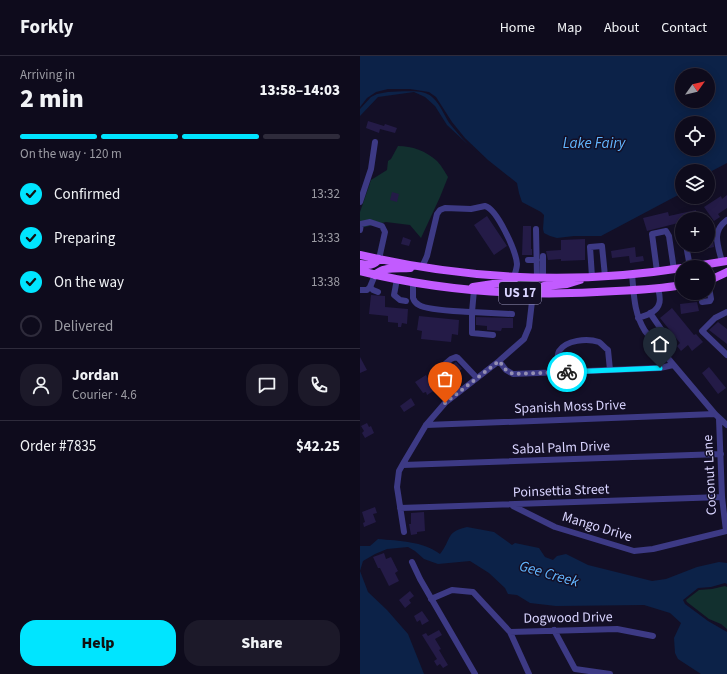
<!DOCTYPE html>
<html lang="en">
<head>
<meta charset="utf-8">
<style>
	body { margin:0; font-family:"Source Sans 3",sans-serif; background:#1c1929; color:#f1f3f6; height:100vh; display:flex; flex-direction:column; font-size:15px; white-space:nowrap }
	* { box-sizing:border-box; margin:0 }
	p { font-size:13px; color:#9b9ba3 }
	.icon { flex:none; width:22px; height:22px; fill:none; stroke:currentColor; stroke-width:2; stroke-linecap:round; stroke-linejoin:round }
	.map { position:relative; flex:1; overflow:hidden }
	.side { display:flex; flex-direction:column; background:#0e0b1c; width:360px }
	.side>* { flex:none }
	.needle { width:26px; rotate:56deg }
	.tools { position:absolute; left:315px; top:12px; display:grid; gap:8px }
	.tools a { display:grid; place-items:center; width:40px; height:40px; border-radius:50%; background:#0e0b1c; box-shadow:0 2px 10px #0003,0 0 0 1px #2e2b3b; font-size:20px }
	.pin { position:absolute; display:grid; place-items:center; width:34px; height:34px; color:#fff; margin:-41px -17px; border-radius:50% 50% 50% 0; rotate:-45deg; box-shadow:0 0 4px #0007 }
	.pin .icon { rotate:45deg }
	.courier { position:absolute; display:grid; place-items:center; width:40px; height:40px; margin:-20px; border:3px solid #00e5ff; border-radius:50%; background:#fff; color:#222; box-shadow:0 1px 5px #0007 }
	.head em { font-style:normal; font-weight:800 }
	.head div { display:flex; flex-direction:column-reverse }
	.head { display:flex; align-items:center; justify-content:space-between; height:68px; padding:0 20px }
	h1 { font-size:26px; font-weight:800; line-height:30px }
	.bar { display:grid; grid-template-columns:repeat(4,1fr); gap:6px 4px; align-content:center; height:48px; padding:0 20px }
	.bar i { height:5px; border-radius:3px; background:#2e2b3b }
	.bar .active { background:#00e5ff }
	.bar p { grid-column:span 4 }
	.line { display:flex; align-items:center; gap:10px; padding:0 20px; border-top:1px solid #2e2b3b }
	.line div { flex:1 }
	.round { display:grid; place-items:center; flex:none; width:42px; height:42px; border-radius:16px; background:#1c1929 }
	ol { padding:0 20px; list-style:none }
	li { display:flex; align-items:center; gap:12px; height:44px }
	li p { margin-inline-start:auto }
	li .icon { padding:4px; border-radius:50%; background:#00e5ff; color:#111; stroke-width:4 }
	li:last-child { color:#9b9ba3 }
	li i { width:22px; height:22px; border:2px solid #2e2b3b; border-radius:50% }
	.button { display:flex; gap:8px; margin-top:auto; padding:8px 20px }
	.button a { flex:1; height:46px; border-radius:16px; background:#00e5ff; color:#111; font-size:16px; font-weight:800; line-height:46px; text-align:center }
	.button a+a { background:#1c1929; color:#f1f3f6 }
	header { display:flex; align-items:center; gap:24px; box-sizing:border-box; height:56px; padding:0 20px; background:#0e0b1c; border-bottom:1px solid #2e2b3b }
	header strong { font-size:19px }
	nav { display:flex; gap:22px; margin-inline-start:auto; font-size:14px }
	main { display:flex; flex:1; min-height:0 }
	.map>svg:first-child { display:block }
	.green { fill:#12302f }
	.water { fill:#0c2248; fill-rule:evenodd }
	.building { fill:#241b47 }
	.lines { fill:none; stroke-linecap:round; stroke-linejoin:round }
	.minor { stroke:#3d3a85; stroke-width:6 }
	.major { stroke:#c25bff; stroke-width:8 }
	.done { stroke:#948fb3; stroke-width:4; stroke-dasharray:0 7.2 }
	.route { stroke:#00e5ff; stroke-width:5 }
	.labels { text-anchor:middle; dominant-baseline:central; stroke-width:3; stroke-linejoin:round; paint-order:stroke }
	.shield { fill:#130f26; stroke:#9e99be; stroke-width:1 }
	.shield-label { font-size:13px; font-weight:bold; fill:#d9d4ff }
	.street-label { font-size:14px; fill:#d9d4ff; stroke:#130f26 }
	.water-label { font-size:15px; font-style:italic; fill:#62b6ff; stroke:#130f26 }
</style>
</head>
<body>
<header>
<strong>Forkly</strong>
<nav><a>Home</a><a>Map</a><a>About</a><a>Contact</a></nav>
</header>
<main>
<section class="side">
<div class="head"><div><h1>2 min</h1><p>Arriving in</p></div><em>13:58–14:03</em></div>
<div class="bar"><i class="active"></i><i class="active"></i><i class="active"></i><i></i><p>On the way · 120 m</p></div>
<ol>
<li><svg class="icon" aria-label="check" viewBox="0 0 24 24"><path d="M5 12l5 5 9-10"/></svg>Confirmed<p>13:32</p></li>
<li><svg class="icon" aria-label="check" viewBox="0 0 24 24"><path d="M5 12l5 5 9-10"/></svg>Preparing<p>13:33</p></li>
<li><svg class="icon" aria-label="check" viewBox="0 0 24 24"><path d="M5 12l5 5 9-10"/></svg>On the way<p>13:38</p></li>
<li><i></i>Delivered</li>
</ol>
<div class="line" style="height:72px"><a class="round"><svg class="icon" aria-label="person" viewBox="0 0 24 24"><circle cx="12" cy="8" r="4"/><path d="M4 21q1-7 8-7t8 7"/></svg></a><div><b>Jordan</b><p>Courier · 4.6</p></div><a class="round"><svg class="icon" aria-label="chat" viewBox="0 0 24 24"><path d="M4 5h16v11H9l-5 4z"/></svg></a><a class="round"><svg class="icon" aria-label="phone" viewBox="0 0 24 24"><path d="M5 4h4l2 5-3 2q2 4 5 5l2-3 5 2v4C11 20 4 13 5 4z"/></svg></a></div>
<div class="line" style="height:52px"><div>Order #7835</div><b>$42.25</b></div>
<div class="button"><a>Help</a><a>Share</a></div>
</section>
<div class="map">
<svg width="367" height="618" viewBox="0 0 367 618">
	<rect width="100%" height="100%" fill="#130f26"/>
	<path class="green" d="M 38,90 C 52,90 66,95 77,105 C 81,109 85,116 88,121 L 80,141 L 61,182 L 50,169 L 26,166 L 5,171 L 0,170 L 0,156 L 11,124 L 27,114 L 28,105 L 31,103 Z
		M 365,530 L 367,531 L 367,573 L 361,568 L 349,563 L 327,546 L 326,544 L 339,534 L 352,533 Z"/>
	<path class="water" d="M 0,0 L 367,0 L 367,107 L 348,117 L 348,115 L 322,115 L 322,137 L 241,180 L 214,180 L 197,182 L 190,180 L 184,177 L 183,173 L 184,159 L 181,156 L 162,146 L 159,137 L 157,127 L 128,104 L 105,82 L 92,66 L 76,41 L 69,36 L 50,33 L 28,33 L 16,36 L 7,42 L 0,51 ZM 322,19 L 348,19 L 348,45 L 322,45 ZM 322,67 L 348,67 L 348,93 L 322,93 Z
		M 28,36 C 39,36 54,34 65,37 C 78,41 83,58 90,68 C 98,78 106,87 116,96 L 87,69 L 75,50 L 65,41 L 54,36 L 18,41 L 0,60 L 0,53 L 11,41 L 17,38 Z
		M 107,471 L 134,476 L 152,489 L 155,487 L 179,492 L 185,501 L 193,504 L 197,500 L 206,498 L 228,509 L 292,525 L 306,523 L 337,511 L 359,506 L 367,507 L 367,528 L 365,527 L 351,531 L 338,532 L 323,544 L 325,548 L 348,565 L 367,576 L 367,618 L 341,618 L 318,603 L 315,597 L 314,582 L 321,567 L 310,557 L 284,549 L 196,550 L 170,547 L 157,539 L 148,538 L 145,532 L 129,517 L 110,505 L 78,508 L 64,503 L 55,495 L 48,491 L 27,493 L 15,498 L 3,505 L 0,515 L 8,536 L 27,554 L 48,578 L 64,618 L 0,618 L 0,490 L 10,490 L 18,483 C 39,485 63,485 80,498 C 92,483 85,476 107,471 Z"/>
	<path class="building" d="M 8,65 L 24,70 L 25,68 L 37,72 L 35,77 L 20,73 L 19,77 L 6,72 Z
		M 32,136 L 39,138 L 37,146 L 30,144 Z
		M 367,139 L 367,152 L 358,158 L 360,161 L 354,165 L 344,151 L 361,140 L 362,143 Z
		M 336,154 L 337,163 L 322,163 L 322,166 L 287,175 L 283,162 L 308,156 L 309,160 Z
		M 127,160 L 147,190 L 134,199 L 114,169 Z
		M 163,170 L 171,170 L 171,193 L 172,193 L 172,199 L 162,199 Z
		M 43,181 L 51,184 L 49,190 L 41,188 Z
		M 225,183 L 225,204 L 201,205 L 201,203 L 188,204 L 186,195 L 201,194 L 201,184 Z
		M 353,184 L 354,191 L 336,195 L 334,189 L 348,189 L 348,185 Z
		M 275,191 L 276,201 L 283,200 L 284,205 L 270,207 L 269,200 L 252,202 L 251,195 Z
		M 11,239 L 25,240 L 25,251 L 48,253 L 47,268 L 42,267 L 41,271 L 38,271 L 38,267 L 28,266 L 28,260 L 9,258 Z
		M 337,246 L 339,255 L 321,258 L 320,248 Z
		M 312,252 L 334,279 L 336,278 L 343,286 L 332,295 L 328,289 L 321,295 L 317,290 L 320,287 L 300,262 Z
		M 59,260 L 99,264 L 98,279 L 92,278 L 91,286 L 61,283 L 62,275 L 57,274 Z
		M 116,261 L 153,262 L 153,272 L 142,272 L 141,275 L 127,274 L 127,270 L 116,269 Z
		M 358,266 L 367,273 L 367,288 L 349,274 Z
		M 0,301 L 7,314 L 0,317 Z
		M 96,306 L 102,313 L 90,321 L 85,314 Z
		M 349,311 L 366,332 L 358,338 L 342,317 Z
		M 66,319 L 75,334 L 67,339 L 66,336 L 63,337 L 55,326 Z
		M 51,342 L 55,349 L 44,356 L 40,350 Z
		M 7,367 L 9,371 L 11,370 L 14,377 L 5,382 L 2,377 L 4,375 L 1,370 Z
		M 15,451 L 17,457 L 13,458 L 16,466 L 4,471 L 3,467 L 5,466 L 2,456 Z
		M 64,456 L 65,475 L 57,476 L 57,478 L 51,479 L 49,468 L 51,468 L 51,457 Z
		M 24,497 L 26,503 L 31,501 L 38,515 L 35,517 L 39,525 L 29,530 L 20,512 L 18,512 L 13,501 Z
		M 50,535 L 54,540 L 49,544 L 51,547 L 45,552 L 39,544 Z
		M 62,555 L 69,565 L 62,569 L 60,564 L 57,566 L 54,560 Z
		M 79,574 L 82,579 L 75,583 L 81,593 L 79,594 L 88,609 L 83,612 L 80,608 L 77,610 L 74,605 L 77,603 L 62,579 L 66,577 L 68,580 Z"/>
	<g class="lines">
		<path class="minor" d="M 0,146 L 11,113 L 15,86
			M 176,173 L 177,221
			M 0,174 L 1,168 L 10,166 L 22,170 L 25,176 L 19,203
			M 326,189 L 330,211
			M 183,200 L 183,221
			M 168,204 L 177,204
			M 362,206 C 358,189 351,176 367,164
			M 62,211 L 67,200 L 77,158 L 80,154 L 85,152 L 111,153 L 125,150 C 137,153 156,195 157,208 C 157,212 155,217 154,221
			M 297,215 L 292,178 L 306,175 L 309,180 L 314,214
			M 272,218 C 274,240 274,257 285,275 L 355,358 L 367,369
			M 15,219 L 10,231 L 13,234 L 18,236
			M 232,221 L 230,191 L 242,190 L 245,220
			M 37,223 L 34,239 L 40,244 L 46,245
			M 53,226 L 53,242 C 54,245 57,248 59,249 C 68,255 101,255 112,256 L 114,234
			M 0,234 L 7,234 L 10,231
			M 342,246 L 350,245 L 351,243 L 348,225
			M 367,256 L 355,262 L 342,275 L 367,299
			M 290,257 L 310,286 L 308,290 L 302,295
			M 278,262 C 285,260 297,256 299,248 C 301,244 299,236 298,232
			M 133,279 L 112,277 L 112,256 L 152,258
			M 139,305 L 146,314 L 153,318 L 300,312 L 313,309
			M 197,317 C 198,311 196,301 199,295 C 206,284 227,282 239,286 C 242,288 245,292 248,294 L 250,314
			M 100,335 L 85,323 L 79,315 L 85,308 L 91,303 L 96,301 L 98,302 L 117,322
			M 359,363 L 362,441 L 366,475
			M 66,369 L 355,358
			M 43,409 L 361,398
			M 153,450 L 195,471 L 274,495 L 293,493 L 367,475
			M 40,452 L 362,441
			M 44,476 L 37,431 L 39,415 L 44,406 L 66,369 L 85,347 L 139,305 L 164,283 L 169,271 L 173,237
			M 52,506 L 60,523 L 115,618
			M 71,543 L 92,534 L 113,536 L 150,576 L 169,618
			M 194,574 L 215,613 L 250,618
			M 150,576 L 257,573 L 293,580"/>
		<path class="major" d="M 0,199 C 105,223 215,229 322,212
			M 0,208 C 8,209 14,210 19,203
			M 330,211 L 367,205
			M 0,215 C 83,236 171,241 256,235 C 278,234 300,233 322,229
			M 15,219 C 23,210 38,213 50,212
			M 348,225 L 367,216
			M 113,231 L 133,228 L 148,227 L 154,224 L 154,221
			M 173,237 L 179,232 L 184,230 L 207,228 L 220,224"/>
	</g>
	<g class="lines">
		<path class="done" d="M 85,347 L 139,305 L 146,314 L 153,318 L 207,316"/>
		<path class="route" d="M 207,316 L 300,312"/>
	</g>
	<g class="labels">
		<rect class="shield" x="139" y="226" width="42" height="22" rx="3"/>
		<g class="shield-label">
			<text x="160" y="237">US 17</text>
		</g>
		<g class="street-label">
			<text transform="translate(210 351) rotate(-2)">Spanish Moss Drive</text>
			<text transform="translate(201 392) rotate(-2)">Sabal Palm Drive</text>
			<text transform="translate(350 419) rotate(-93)">Coconut Lane</text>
			<text transform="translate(201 435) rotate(-2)">Poinsettia Street</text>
			<text transform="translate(237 471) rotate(17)">Mango Drive</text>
			<text transform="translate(208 562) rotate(-1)">Dogwood Drive</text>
		</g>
		<g class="water-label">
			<text x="234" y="87">Lake Fairy</text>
			<text transform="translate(189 518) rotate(16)">Gee Creek</text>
		</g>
	</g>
</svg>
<div class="tools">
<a><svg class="needle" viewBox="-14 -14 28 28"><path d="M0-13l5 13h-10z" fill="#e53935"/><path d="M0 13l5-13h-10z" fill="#9b9ba3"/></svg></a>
<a><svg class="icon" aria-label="locate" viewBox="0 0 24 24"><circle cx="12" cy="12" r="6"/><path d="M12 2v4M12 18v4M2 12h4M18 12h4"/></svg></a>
<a><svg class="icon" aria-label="layers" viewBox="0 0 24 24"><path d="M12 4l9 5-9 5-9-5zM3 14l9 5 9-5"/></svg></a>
<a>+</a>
<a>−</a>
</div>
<div class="pin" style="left:85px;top:347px;background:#ea580c"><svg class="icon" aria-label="bag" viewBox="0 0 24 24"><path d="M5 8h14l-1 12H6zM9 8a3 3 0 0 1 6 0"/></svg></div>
<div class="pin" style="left:300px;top:312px;background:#1f2937"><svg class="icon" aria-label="home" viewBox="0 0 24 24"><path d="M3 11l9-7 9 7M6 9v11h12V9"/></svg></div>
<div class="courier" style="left:207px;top:316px"><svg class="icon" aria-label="bike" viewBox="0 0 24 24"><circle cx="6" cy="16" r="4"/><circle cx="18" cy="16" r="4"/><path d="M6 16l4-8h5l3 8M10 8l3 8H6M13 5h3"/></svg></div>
</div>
</main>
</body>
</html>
